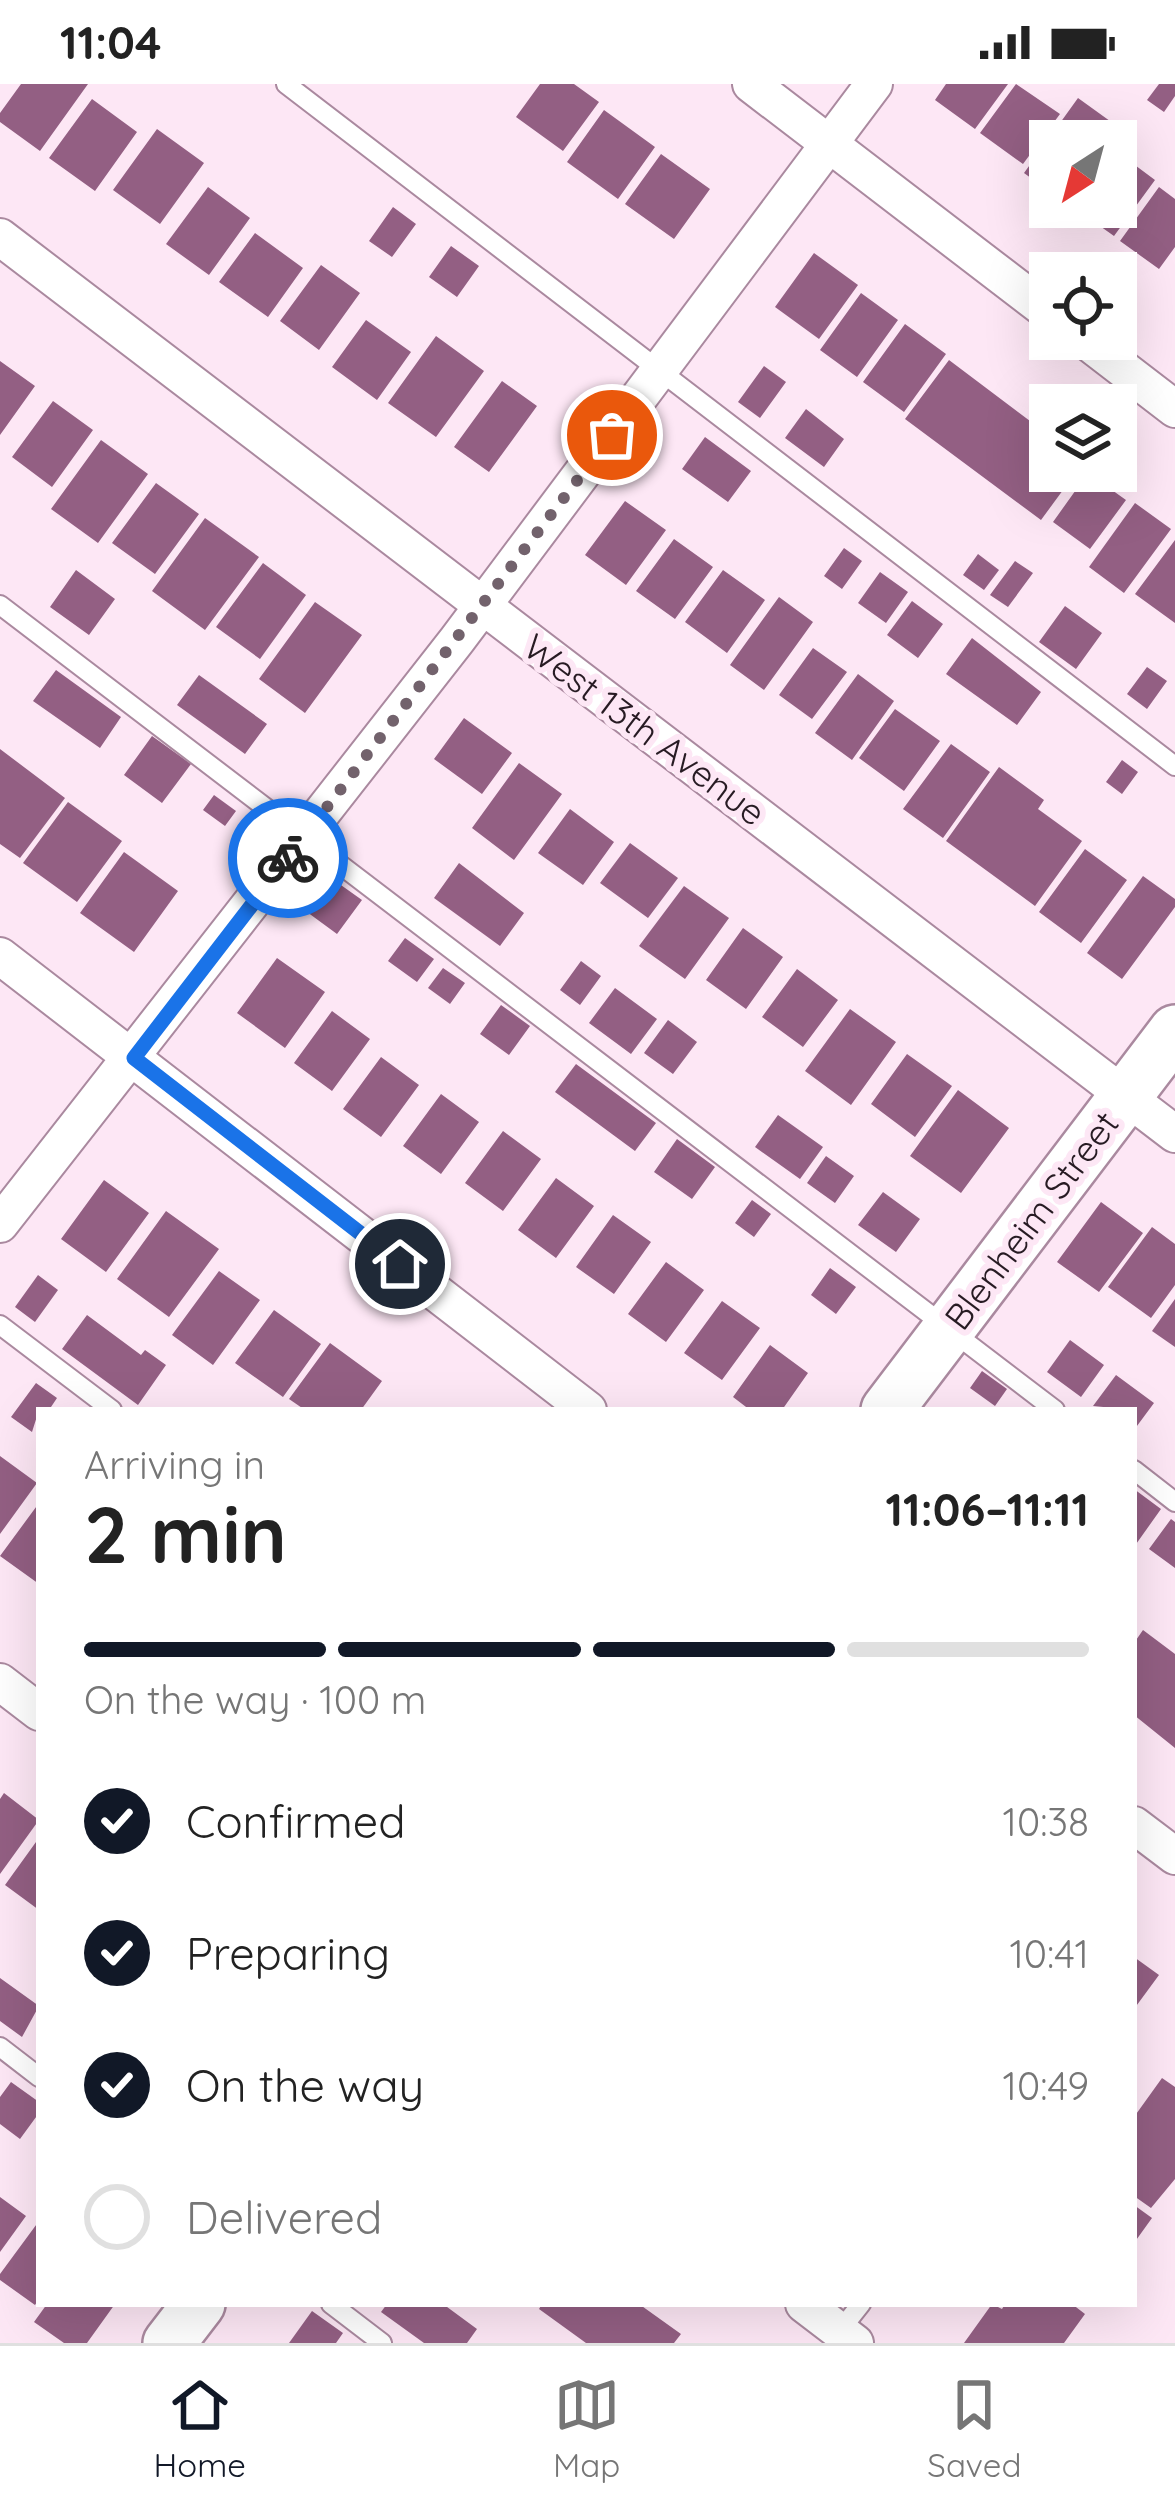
<!DOCTYPE html>
<html lang="en">
<head>
<meta charset="utf-8">
<style>
	body { margin:0; font-family:Quicksand,sans-serif; background:#f2f2f2; color:#222; height:100vh; display:flex; flex-direction:column; font-size:45px; white-space:nowrap }
	* { box-sizing:border-box; margin:0 }
	p { font-size:39px; color:#767676 }
	.icon { flex:none; width:66px; height:66px; fill:none; stroke:currentColor; stroke-width:2; stroke-linecap:round; stroke-linejoin:round }
	.map { position:relative; flex:1; overflow:hidden }
	.details { position:absolute; left:36px; top:1323px; width:1101px; height:900px; display:flex; flex-direction:column; background:#fff; border-radius:0px; box-shadow:0 12px 48px #0002 }
	.details>* { flex:none }
	.needle { width:78px; rotate:216deg }
	.tools { position:absolute; left:1029px; top:36px; display:grid; gap:24px }
	.tools a { display:grid; place-items:center; width:108px; height:108px; border-radius:0px; background:#fff; box-shadow:0 12px 48px #0002; font-size:60px }
	.pin { position:absolute; display:grid; place-items:center; width:102px; height:102px; color:#fff; margin:-51px; border:6px solid #fff; border-radius:50%; box-shadow:0 3px 12px #0007 }
	.courier { position:absolute; display:grid; place-items:center; width:120px; height:120px; margin:-60px; border:9px solid #1a73e8; border-radius:50%; background:#fff; color:#222; box-shadow:0 3px 15px #0007 }
	.head em { font-style:normal; font-weight:700 }
	.head div { display:flex; flex-direction:column-reverse }
	.head { display:flex; align-items:center; justify-content:space-between; height:204px; padding:0 48px }
	h1 { font-size:78px; font-weight:700; line-height:90px }
	.bar { display:grid; grid-template-columns:repeat(4,1fr); gap:18px 12px; align-content:center; height:144px; padding:0 48px }
	.bar i { height:15px; border-radius:9px; background:#e0e0e0 }
	.bar .current { background:#111827 }
	.bar p { grid-column:span 4 }
	ol { padding:0 48px; list-style:none }
	li { display:flex; align-items:center; gap:36px; height:132px }
	li p { margin-inline-start:auto }
	li .icon { padding:12px; border-radius:50%; background:#111827; color:#fff; stroke-width:4 }
	li:last-child { color:#767676 }
	li i { width:66px; height:66px; border:6px solid #e0e0e0; border-radius:50% }
	.status { display:flex; justify-content:space-between; align-items:center; height:84px; padding:0 60px; background:#fff; direction:ltr }
	.status svg { height:33px; fill:currentColor }
	.menu { display:flex; justify-content:space-around; align-items:center; height:168px; border-top:3px solid #e0e0e0; background:#fff; font-size:33px; color:#767676 }
	.menu a { display:grid; justify-items:center; gap:6px }
	.menu .current { color:#111827 }
	.map>svg:first-child { display:block }
	.building { fill:#935f83 }
	.lines { fill:none; stroke-linecap:round; stroke-linejoin:round }
	.lane-casing { stroke:#aa899f; stroke-width:22 }
	.street-casing { stroke:#aa899f; stroke-width:40 }
	.secondary-casing { stroke:#aa899f; stroke-width:56 }
	.lane { stroke:#fff; stroke-width:18 }
	.street { stroke:#fff; stroke-width:36 }
	.secondary { stroke:#fff; stroke-width:51 }
	.done { stroke:#72626c; stroke-width:12; stroke-dasharray:0 21.6 }
	.route { stroke:#1a73e8; stroke-width:15 }
	.labels { text-anchor:middle; dominant-baseline:central; stroke-width:12; stroke-linejoin:round; paint-order:stroke }
	.street-label { font-size:36px; fill:#271b23; stroke:#fde7f5 }
</style>
</head>
<body>
<div class="status"><b>11:04</b><svg viewBox="0 0 49 12"><path d="M0 12V9h3v3zM5 12V6h3v6zM10 12V3h3v9zM15 12V0h3v12zM26 1h20v11H26zM47 4h2v5h-2z"/></svg></div>
<div class="map">
<svg width="1175" height="2259" viewBox="0 0 1175 2259">
	<rect width="100%" height="100%" fill="#fde7f5"/>
	<path class="building" d="M 21,0 L 88,0 L 40,67 L 0,38 L 0,29 Z
		M 540,0 L 574,0 L 599,18 L 563,67 L 516,33 Z
		M 946,0 L 1008,0 L 975,45 L 935,16 Z
		M 1016,0 L 1060,30 L 1023,80 L 980,49 Z
		M 1159,0 L 1175,0 L 1175,12 L 1164,28 L 1147,16 Z
		M 1078,14 L 1121,45 L 1113,57 L 1050,57 L 1050,108 L 1024,89 Z
		M 92,15 L 137,48 L 95,107 L 49,74 Z
		M 604,26 L 655,63 L 618,115 L 567,78 Z
		M 157,45 L 204,79 L 160,140 L 113,106 Z
		M 1116,67 L 1155,96 L 1114,152 L 1073,123 L 1116,123 Z
		M 661,70 L 710,105 L 674,155 L 625,120 Z
		M 208,103 L 250,134 L 209,191 L 166,160 Z
		M 1159,103 L 1175,115 L 1175,163 L 1159,185 L 1120,157 Z
		M 393,123 L 416,140 L 392,173 L 369,157 Z
		M 255,149 L 303,184 L 268,233 L 219,198 Z
		M 451,162 L 479,182 L 457,213 L 429,193 Z
		M 814,169 L 858,201 L 819,255 L 775,223 Z
		M 321,181 L 360,209 L 319,266 L 280,237 Z
		M 861,209 L 898,236 L 857,293 L 820,266 Z
		M 366,236 L 411,268 L 377,316 L 332,283 Z
		M 905,240 L 946,270 L 904,328 L 863,298 Z
		M 436,252 L 484,287 L 436,353 L 388,319 Z
		M 949,276 L 1050,352 L 1050,387 L 1077,387 L 1041,436 L 905,335 Z
		M 0,277 L 35,302 L 0,351 Z
		M 764,282 L 786,298 L 760,334 L 738,318 Z
		M 502,297 L 537,322 L 489,388 L 454,363 Z
		M 53,317 L 93,346 L 52,403 L 12,373 Z
		M 806,325 L 844,355 L 824,383 L 785,354 Z
		M 705,353 L 751,387 L 728,418 L 682,385 Z
		M 101,356 L 148,390 L 98,459 L 51,425 Z
		M 1088,389 L 1126,416 L 1090,465 L 1053,438 Z
		M 156,399 L 199,430 L 155,490 L 112,459 Z
		M 625,417 L 666,446 L 626,501 L 585,471 Z
		M 1135,419 L 1171,445 L 1124,509 L 1089,483 Z
		M 205,434 L 259,473 L 205,546 L 152,507 Z
		M 674,455 L 713,483 L 675,535 L 636,507 Z
		M 1175,456 L 1175,539 L 1135,510 Z
		M 844,464 L 862,477 L 842,505 L 824,492 Z
		M 978,470 L 999,486 L 984,506 L 963,491 Z
		M 1015,477 L 1033,489 L 1008,523 L 990,511 Z
		M 263,479 L 306,511 L 260,575 L 216,543 Z
		M 76,486 L 115,515 L 89,551 L 50,523 Z
		M 723,486 L 765,516 L 727,569 L 685,538 Z
		M 880,488 L 908,508 L 886,539 L 858,519 Z
		M 779,513 L 813,538 L 764,606 L 730,581 Z
		M 912,517 L 943,540 L 918,574 L 887,551 Z
		M 315,518 L 362,551 L 305,629 L 259,595 Z
		M 1065,522 L 1102,549 L 1076,585 L 1039,558 Z
		M 972,554 L 1041,608 L 1017,641 L 946,590 Z
		M 813,564 L 847,588 L 812,635 L 779,611 Z
		M 1147,583 L 1167,597 L 1147,625 L 1127,610 Z
		M 56,586 L 121,633 L 100,664 L 33,617 Z
		M 858,590 L 894,617 L 852,676 L 815,649 Z
		M 199,591 L 267,640 L 245,670 L 177,621 Z
		M 895,625 L 940,657 L 904,707 L 859,674 Z
		M 464,634 L 512,669 L 482,710 L 434,675 Z
		M 152,652 L 191,680 L 162,719 L 124,691 Z
		M 951,660 L 990,688 L 943,754 L 903,725 Z
		M 0,665 L 65,714 L 20,774 L 0,760 Z
		M 1122,676 L 1138,688 L 1122,710 L 1106,698 Z
		M 519,679 L 562,710 L 514,776 L 472,744 Z
		M 999,683 L 1044,716 L 1038,725 L 1082,757 L 1035,822 L 946,757 Z
		M 214,711 L 236,727 L 225,742 L 203,726 Z
		M 68,718 L 122,757 L 77,818 L 23,779 Z
		M 570,725 L 614,758 L 583,801 L 538,769 Z
		M 630,759 L 678,794 L 648,834 L 600,799 Z
		M 1085,765 L 1127,796 L 1081,859 L 1039,828 Z
		M 124,768 L 178,807 L 134,868 L 80,829 Z
		M 459,779 L 524,829 L 500,862 L 434,814 Z
		M 1143,792 L 1175,815 L 1175,823 L 1122,895 L 1087,869 Z
		M 331,794 L 362,816 L 337,850 L 307,828 Z
		M 684,802 L 729,834 L 685,895 L 639,862 Z
		M 743,844 L 783,873 L 746,925 L 706,896 Z
		M 405,854 L 434,875 L 417,898 L 388,877 Z
		M 277,874 L 325,908 L 285,964 L 237,929 Z
		M 581,877 L 601,892 L 580,921 L 560,906 Z
		M 443,884 L 465,899 L 450,920 L 428,904 Z
		M 797,885 L 838,916 L 803,963 L 762,933 Z
		M 615,904 L 657,935 L 631,970 L 589,939 Z
		M 501,921 L 530,942 L 509,971 L 480,950 Z
		M 850,925 L 896,958 L 851,1021 L 805,987 Z
		M 332,927 L 370,955 L 332,1007 L 294,979 Z
		M 668,936 L 697,958 L 673,990 L 644,969 Z
		M 907,970 L 952,1002 L 915,1053 L 871,1020 Z
		M 381,973 L 419,1001 L 381,1053 L 343,1025 Z
		M 576,980 L 656,1039 L 635,1067 L 555,1008 Z
		M 958,1006 L 1009,1044 L 961,1109 L 910,1072 Z
		M 441,1010 L 479,1038 L 441,1090 L 403,1062 Z
		M 778,1031 L 823,1063 L 800,1095 L 755,1063 Z
		M 503,1047 L 541,1075 L 503,1127 L 465,1099 Z
		M 677,1055 L 715,1083 L 692,1115 L 654,1088 Z
		M 826,1072 L 854,1092 L 835,1119 L 807,1099 Z
		M 556,1094 L 594,1122 L 556,1174 L 518,1146 Z
		M 104,1096 L 149,1129 L 106,1188 L 61,1155 Z
		M 883,1108 L 920,1135 L 896,1168 L 858,1141 Z
		M 752,1116 L 771,1130 L 754,1153 L 735,1139 Z
		M 1101,1118 L 1143,1149 L 1099,1208 L 1057,1178 Z
		M 166,1127 L 219,1165 L 169,1233 L 117,1195 Z
		M 613,1131 L 651,1158 L 614,1210 L 576,1183 Z
		M 1152,1143 L 1175,1160 L 1175,1201 L 1151,1234 L 1108,1203 Z
		M 666,1178 L 704,1206 L 666,1258 L 628,1230 Z
		M 830,1184 L 856,1203 L 836,1230 L 811,1211 Z
		M 219,1187 L 260,1216 L 213,1281 L 172,1251 Z
		M 38,1191 L 58,1206 L 35,1238 L 15,1223 Z
		M 1175,1215 L 1175,1263 L 1152,1247 Z
		M 722,1217 L 760,1244 L 722,1296 L 684,1269 Z
		M 274,1226 L 321,1260 L 283,1313 L 235,1279 Z
		M 87,1231 L 141,1271 L 145,1266 L 166,1281 L 138,1321 L 62,1265 Z
		M 1070,1256 L 1104,1281 L 1081,1313 L 1047,1288 Z
		M 330,1259 L 382,1297 L 361,1326 L 305,1326 L 289,1315 Z
		M 770,1261 L 808,1289 L 782,1326 L 750,1326 L 733,1313 Z
		M 982,1287 L 1007,1305 L 995,1322 L 970,1304 Z
		M 1116,1291 L 1154,1319 L 1134,1346 L 1134,1326 L 1093,1322 Z
		M 36,1299 L 57,1314 L 49,1326 L 39,1326 L 32,1348 L 11,1333 Z
		M 0,1372 L 37,1399 L 0,1450 Z
		M 1134,1405 L 1161,1425 L 1134,1463 Z
		M 39,1419 L 39,1500 L 0,1472 Z
		M 1171,1435 L 1175,1438 L 1175,1484 L 1149,1465 Z
		M 1143,1546 L 1175,1570 L 1175,1664 L 1134,1631 L 1134,1559 Z
		M 4,1709 L 39,1736 L 0,1790 L 0,1715 Z
		M 36,1758 L 39,1760 L 39,1826 L 5,1801 Z
		M 1134,1873 L 1159,1891 L 1134,1925 Z
		M 0,1894 L 39,1922 L 22,1953 L 0,1937 Z
		M 1162,1994 L 1175,2003 L 1175,2095 L 1151,2124 L 1134,2112 L 1134,2033 Z
		M 11,1998 L 39,2018 L 39,2029 L 20,2055 L 0,2040 L 0,2013 Z
		M 0,2113 L 26,2132 L 0,2168 Z
		M 1134,2121 L 1152,2134 L 1134,2159 Z
		M 39,2137 L 39,2215 L 35,2221 L 0,2196 L 0,2190 Z
		M 47,2220 L 115,2220 L 87,2259 L 64,2259 L 34,2238 Z
		M 387,2220 L 443,2220 L 477,2245 L 467,2259 L 424,2259 L 381,2228 Z
		M 542,2220 L 639,2220 L 681,2250 L 674,2259 L 586,2259 L 539,2225 Z
		M 992,2220 L 1002,2225 L 1005,2220 L 1072,2220 L 1085,2230 L 1064,2259 L 964,2259 Z
		M 312,2227 L 343,2249 L 336,2259 L 289,2259 Z"/>
	<g class="lines">
		<defs>
			<path id="lane" d="M 286,0 L 1175,682
				M 0,521 L 1055,1326
				M 0,1241 L 112,1326
				M 1134,1386 L 1175,1418
				M 0,1963 L 39,1993
				M 331,2220 L 382,2259
				M 838,2249 L 861,2220"/>
			<path id="street" d="M 751,0 L 1050,229
				M 0,153 L 1175,1050
				M 1084,255 L 1175,325
				M 0,872 L 588,1326
				M 0,1140 L 457,556 L 874,0
				M 0,1598 L 39,1628
				M 1134,1741 L 1175,1772
				M 804,2220 L 855,2259"/>
			<path id="secondary" d="M 887,1326 L 1175,947
				M 169,2259 L 199,2220"/>
		</defs>
		<use href="#lane" class="lane-casing"/>
		<use href="#street" class="street-casing"/>
		<use href="#secondary" class="secondary-casing"/>
		<use href="#lane" class="lane"/>
		<use href="#street" class="street"/>
		<use href="#secondary" class="secondary"/>
	</g>
	<g class="lines">
		<path class="done" d="M 288,774 L 612,351"/>
		<path class="route" d="M 288,774 L 134,974 L 400,1180"/>
	</g>
	<g class="labels">
		<g class="street-label">
			<text transform="translate(645 645) rotate(37)">West 13th Avenue</text>
			<text transform="translate(1031 1136) rotate(-53)">Blenheim Street</text>
		</g>
	</g>
</svg>
<div class="tools">
<a><svg class="needle" viewBox="-14 -14 28 28"><path d="M0-13l5 13h-10z" fill="#e53935"/><path d="M0 13l5-13h-10z" fill="#767676"/></svg></a>
<a><svg class="icon" aria-label="locate" viewBox="0 0 24 24"><circle cx="12" cy="12" r="6"/><path d="M12 2v4M12 18v4M2 12h4M18 12h4"/></svg></a>
<a><svg class="icon" aria-label="layers" viewBox="0 0 24 24"><path d="M12 4l9 5-9 5-9-5zM3 14l9 5 9-5"/></svg></a>
</div>
<div class="pin" style="left:612px;top:351px;background:#ea580c"><svg class="icon" aria-label="bag" viewBox="0 0 24 24"><path d="M5 8h14l-1 12H6zM9 8a3 3 0 0 1 6 0"/></svg></div>
<div class="pin" style="left:400px;top:1180px;background:#1f2937"><svg class="icon" aria-label="home" viewBox="0 0 24 24"><path d="M3 11l9-7 9 7M6 9v11h12V9"/></svg></div>
<div class="courier" style="left:288px;top:774px"><svg class="icon" aria-label="bike" viewBox="0 0 24 24"><circle cx="6" cy="16" r="4"/><circle cx="18" cy="16" r="4"/><path d="M6 16l4-8h5l3 8M10 8l3 8H6M13 5h3"/></svg></div>
<section class="details">
<div class="head"><div><h1>2 min</h1><p>Arriving in</p></div><em>11:06–11:11</em></div>
<div class="bar"><i class="current"></i><i class="current"></i><i class="current"></i><i></i><p>On the way · 100 m</p></div>
<ol>
<li><svg class="icon" aria-label="check" viewBox="0 0 24 24"><path d="M5 12l5 5 9-10"/></svg>Confirmed<p>10:38</p></li>
<li><svg class="icon" aria-label="check" viewBox="0 0 24 24"><path d="M5 12l5 5 9-10"/></svg>Preparing<p>10:41</p></li>
<li><svg class="icon" aria-label="check" viewBox="0 0 24 24"><path d="M5 12l5 5 9-10"/></svg>On the way<p>10:49</p></li>
<li><i></i>Delivered</li>
</ol>
</section>
</div>
<nav class="menu">
<a class="current"><svg class="icon" aria-label="home" viewBox="0 0 24 24"><path d="M3 11l9-7 9 7M6 9v11h12V9"/></svg>Home</a>
<a><svg class="icon" aria-label="map" viewBox="0 0 24 24"><path d="M3 6l6-2 6 2 6-2v14l-6 2-6-2-6 2zM9 4v14M15 6v14"/></svg>Map</a>
<a><svg class="icon" aria-label="saved" viewBox="0 0 24 24"><path d="M7 4h10v16l-5-4-5 4z"/></svg>Saved</a>
</nav>
</body>
</html>
